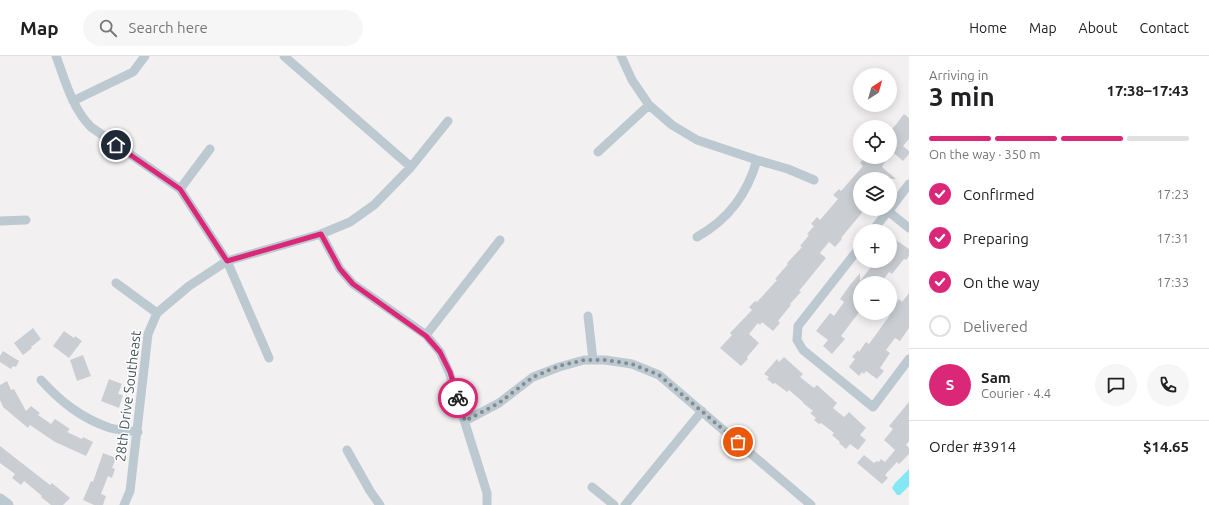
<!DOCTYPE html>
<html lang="en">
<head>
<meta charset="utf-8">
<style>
	body { margin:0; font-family:Ubuntu,sans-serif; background:#f6f6f6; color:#202124; height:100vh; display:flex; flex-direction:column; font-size:15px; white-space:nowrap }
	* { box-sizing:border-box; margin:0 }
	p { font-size:13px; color:#757577 }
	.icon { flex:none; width:22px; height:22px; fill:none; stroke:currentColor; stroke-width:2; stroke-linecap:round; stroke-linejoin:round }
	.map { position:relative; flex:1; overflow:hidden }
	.side { display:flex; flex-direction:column; background:#fff; width:300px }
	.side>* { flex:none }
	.needle { width:26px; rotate:37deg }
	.tools { position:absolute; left:853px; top:12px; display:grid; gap:8px }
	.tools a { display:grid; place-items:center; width:44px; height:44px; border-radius:50%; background:#fff; box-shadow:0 2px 10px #0003; font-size:20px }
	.pin { position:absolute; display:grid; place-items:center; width:34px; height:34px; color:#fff; margin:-17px; border:2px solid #fff; border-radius:50%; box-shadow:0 1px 4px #0007 }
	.courier { position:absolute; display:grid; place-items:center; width:40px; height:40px; margin:-20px; border:3px solid #db2777; border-radius:50%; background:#fff; color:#222; box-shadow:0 1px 5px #0007 }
	.overview em { font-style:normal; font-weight:700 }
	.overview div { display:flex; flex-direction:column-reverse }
	.overview { display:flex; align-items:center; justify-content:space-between; height:68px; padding:0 20px }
	h1 { font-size:26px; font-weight:700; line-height:30px }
	.bar { display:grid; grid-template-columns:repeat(4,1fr); gap:6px 4px; align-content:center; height:48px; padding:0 20px }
	.bar i { height:5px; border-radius:3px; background:#e0e0e0 }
	.bar .current { background:#db2777 }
	.bar p { grid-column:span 4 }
	.line { display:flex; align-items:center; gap:10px; padding:0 20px; border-top:1px solid #e0e0e0 }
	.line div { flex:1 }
	.round { display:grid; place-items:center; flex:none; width:42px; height:42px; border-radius:21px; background:#f6f6f6 }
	ol { padding:0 20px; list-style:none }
	li { display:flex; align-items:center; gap:12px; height:44px }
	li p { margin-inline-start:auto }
	li .icon { padding:4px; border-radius:50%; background:#db2777; color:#fff; stroke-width:4 }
	li:last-child { color:#757577 }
	li i { width:22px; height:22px; border:2px solid #e0e0e0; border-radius:50% }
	header { display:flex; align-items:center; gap:24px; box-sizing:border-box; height:56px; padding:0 20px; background:#fff; border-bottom:1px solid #e0e0e0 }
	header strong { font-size:19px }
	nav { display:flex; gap:22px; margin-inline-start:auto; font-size:14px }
	.search { width:280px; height:36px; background:#f6f6f6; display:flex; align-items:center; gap:10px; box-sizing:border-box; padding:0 14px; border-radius:22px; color:#757577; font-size:15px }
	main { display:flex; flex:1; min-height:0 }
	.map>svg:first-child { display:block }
	.water { fill:#85e6f4 }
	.building { fill:#caced3 }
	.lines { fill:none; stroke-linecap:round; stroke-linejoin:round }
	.minor { stroke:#bdc9d1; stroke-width:9 }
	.tertiary { stroke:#bdc9d1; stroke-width:11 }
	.done { stroke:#838c93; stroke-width:4; stroke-dasharray:0 7.2 }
	.route { stroke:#db2777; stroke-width:5 }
	.labels { text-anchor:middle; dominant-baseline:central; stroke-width:3; stroke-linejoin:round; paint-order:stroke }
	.street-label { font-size:14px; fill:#465660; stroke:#fff }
</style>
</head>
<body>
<header>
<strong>Map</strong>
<div class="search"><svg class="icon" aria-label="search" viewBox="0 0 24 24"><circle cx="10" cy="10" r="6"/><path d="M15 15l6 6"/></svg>Search here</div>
<nav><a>Home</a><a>Map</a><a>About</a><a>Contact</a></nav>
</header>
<main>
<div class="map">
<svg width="909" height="449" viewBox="0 0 909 449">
	<rect width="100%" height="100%" fill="#f3f0f1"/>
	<path class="water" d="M 909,413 L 909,430 L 900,439 L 897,439 L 892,432 L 895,427 Z"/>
	<path class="building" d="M 904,58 L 909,62 L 909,83 L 903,90 L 909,95 L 909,98 L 903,105 L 890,94 L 890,76 Z
		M 865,101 L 888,101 L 882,111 L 896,123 L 860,123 L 860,134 L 856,139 L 857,141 L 855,143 L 860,147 L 860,153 L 865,153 L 841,182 L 842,183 L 835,191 L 829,186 L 820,197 L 826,202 L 799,235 L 801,236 L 790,248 L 791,249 L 778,265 L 780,267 L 773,275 L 762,266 L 760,269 L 758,267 L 749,278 L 759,287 L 747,301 L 748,303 L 741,310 L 720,292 L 732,279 L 730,277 L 752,254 L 749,251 L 755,245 L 757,246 L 777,224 L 775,223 L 788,208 L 787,207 L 802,191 L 800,190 L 809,179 L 807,178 L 814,170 L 811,168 L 817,161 L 820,164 L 838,143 L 833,139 L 839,133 L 841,135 L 863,110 L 860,107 Z
		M 890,184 L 894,187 L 896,184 L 909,193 L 909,200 L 906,204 L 904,203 L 892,218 L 889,216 L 881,227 L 860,227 L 860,255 L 841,280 L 845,283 L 832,298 L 823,290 L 828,284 L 816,275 L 830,257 L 834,260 L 844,246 L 840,243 L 850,229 L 860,217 L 860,225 L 871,211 L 864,205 L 890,205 Z
		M 909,237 L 909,272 L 900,285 L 895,282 L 886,294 L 890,297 L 880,312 L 884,315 L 877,323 L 866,315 L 864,318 L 862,316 L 859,320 L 849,311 L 855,303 L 852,301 L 858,294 L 859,296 L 866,286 L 869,288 L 890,259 L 888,258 L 890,257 L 892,252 L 890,251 L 895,245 L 896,247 L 899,243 L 902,246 Z
		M 33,272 L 41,283 L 31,291 L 32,292 L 23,299 L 14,287 Z
		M 64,275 L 74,282 L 75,280 L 82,285 L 69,302 L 53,290 Z
		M 3,295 L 19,305 L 16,311 L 13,310 L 11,313 L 0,306 L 0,300 Z
		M 83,299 L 91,320 L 77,325 L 70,304 Z
		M 784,301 L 803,318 L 800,321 L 814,332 L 817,329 L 837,347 L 833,352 L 844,361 L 849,356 L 866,372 L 860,379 L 866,384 L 858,394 L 850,388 L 846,393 L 839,387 L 840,386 L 832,379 L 834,377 L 821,367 L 819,368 L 814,364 L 816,362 L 810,357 L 813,355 L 803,347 L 803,346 L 789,334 L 787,336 L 775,327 L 773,328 L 767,323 L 769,321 L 764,318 L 777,303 L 779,306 Z
		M 109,323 L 122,328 L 118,338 L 123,339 L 119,352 L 101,345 Z
		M 7,325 L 11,334 L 14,333 L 26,355 L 31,350 L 40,357 L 38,359 L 51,368 L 55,363 L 70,373 L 67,376 L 82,383 L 83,381 L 93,386 L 86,400 L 55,386 L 30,369 L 28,372 L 3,351 L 0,344 L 0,329 Z
		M 909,346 L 909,385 L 906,389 L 909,392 L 909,398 L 899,408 L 897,406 L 885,419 L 888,422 L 882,428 L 857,407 L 864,399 L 874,407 L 877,405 L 879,406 L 881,403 L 885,406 L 895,394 L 884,384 L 893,373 L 889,370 Z
		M 0,390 L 50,429 L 52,427 L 70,442 L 63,449 L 51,449 L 41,441 L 42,440 L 24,425 L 21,429 L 12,422 L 15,418 L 0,407 Z
		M 103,397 L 116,402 L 112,412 L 115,413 L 112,422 L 108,420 L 101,438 L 106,440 L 103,449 L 94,449 L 83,444 L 91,425 L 93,426 Z"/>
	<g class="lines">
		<path class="minor" d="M 56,0 C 65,24 72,52 91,71 L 180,133 L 227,205 L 269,302
			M 284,0 L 411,111
			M 621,0 L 632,24 L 649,49 L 672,69 L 697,84 L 757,104 L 788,113 L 814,124
			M 73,45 L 133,16 L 145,0
			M 598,96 L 649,49
			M 180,133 L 210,93
			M 890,153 L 909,128
			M 888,155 L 909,172
			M 0,165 L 26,164
			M 872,175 L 890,153
			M 321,178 L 340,213 L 353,228 L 426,279 L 440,296 L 449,316 L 487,437 L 487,449
			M 697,181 C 729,163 747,138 757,104
			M 860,191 L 798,270 L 797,284 L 803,294 L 873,351 L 909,303
			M 116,227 L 157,257
			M 588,260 L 593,304 L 605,304 L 632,308 L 659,319 L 811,449
			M 426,279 L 500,184
			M 41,324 C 61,346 81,362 110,372 C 118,374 129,375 138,376
			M 465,365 L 499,347 L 533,321 L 559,311 L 584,304 L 593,304
			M 347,394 L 370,435 L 380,449
			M 592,431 L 614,449
			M 124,449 L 130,435 L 148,278 L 157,257 L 189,230 L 227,205 L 321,178 L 350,166 L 374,149 L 411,111 L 448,65
			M 625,449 L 702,355"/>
		<path class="tertiary" d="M 0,443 L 8,449"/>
	</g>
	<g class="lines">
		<path class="done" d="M 458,342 L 465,365 L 499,347 L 533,321 L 559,310 L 584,304 L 605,304 L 632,308 L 659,319 L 738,386"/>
		<path class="route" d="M 116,89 L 180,133 L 227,205 L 321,178 L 340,213 L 353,228 L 426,280 L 440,296 L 450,316 L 458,342"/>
	</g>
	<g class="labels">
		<g class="street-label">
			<text transform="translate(128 340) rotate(-83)">28th Drive Southeast</text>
		</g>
	</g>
</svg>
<div class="tools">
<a><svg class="needle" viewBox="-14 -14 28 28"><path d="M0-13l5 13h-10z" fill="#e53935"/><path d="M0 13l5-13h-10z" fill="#757577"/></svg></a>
<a><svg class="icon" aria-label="locate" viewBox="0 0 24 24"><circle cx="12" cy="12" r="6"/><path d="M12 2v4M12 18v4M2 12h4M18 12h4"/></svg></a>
<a><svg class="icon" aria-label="layers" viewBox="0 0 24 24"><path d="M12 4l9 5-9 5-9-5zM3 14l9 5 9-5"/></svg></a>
<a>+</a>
<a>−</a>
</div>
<div class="pin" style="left:738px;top:386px;background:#ea580c"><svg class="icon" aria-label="bag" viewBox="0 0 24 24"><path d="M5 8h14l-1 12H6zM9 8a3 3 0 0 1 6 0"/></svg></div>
<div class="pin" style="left:116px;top:89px;background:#1f2937"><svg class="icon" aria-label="home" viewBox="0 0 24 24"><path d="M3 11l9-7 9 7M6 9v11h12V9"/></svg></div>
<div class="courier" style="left:458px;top:342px"><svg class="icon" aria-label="bike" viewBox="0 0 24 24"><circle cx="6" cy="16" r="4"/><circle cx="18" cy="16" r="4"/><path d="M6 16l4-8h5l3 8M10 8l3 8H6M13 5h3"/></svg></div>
</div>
<section class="side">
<div class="overview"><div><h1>3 min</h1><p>Arriving in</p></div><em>17:38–17:43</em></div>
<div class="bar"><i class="current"></i><i class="current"></i><i class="current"></i><i></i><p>On the way · 350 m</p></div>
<ol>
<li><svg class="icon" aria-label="check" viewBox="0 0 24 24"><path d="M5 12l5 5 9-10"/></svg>Confirmed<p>17:23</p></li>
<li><svg class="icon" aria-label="check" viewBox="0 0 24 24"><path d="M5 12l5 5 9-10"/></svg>Preparing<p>17:31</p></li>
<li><svg class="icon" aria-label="check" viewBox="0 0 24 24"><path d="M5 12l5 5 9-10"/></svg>On the way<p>17:33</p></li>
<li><i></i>Delivered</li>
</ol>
<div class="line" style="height:72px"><b class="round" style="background:#db2777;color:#fff">S</b><div><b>Sam</b><p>Courier · 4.4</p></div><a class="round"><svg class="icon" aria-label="chat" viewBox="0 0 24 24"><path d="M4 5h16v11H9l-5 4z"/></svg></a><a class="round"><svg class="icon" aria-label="phone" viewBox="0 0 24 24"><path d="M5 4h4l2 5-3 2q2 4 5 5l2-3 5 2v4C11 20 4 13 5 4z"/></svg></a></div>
<div class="line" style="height:52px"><div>Order #3914</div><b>$14.65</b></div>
</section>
</main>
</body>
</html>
